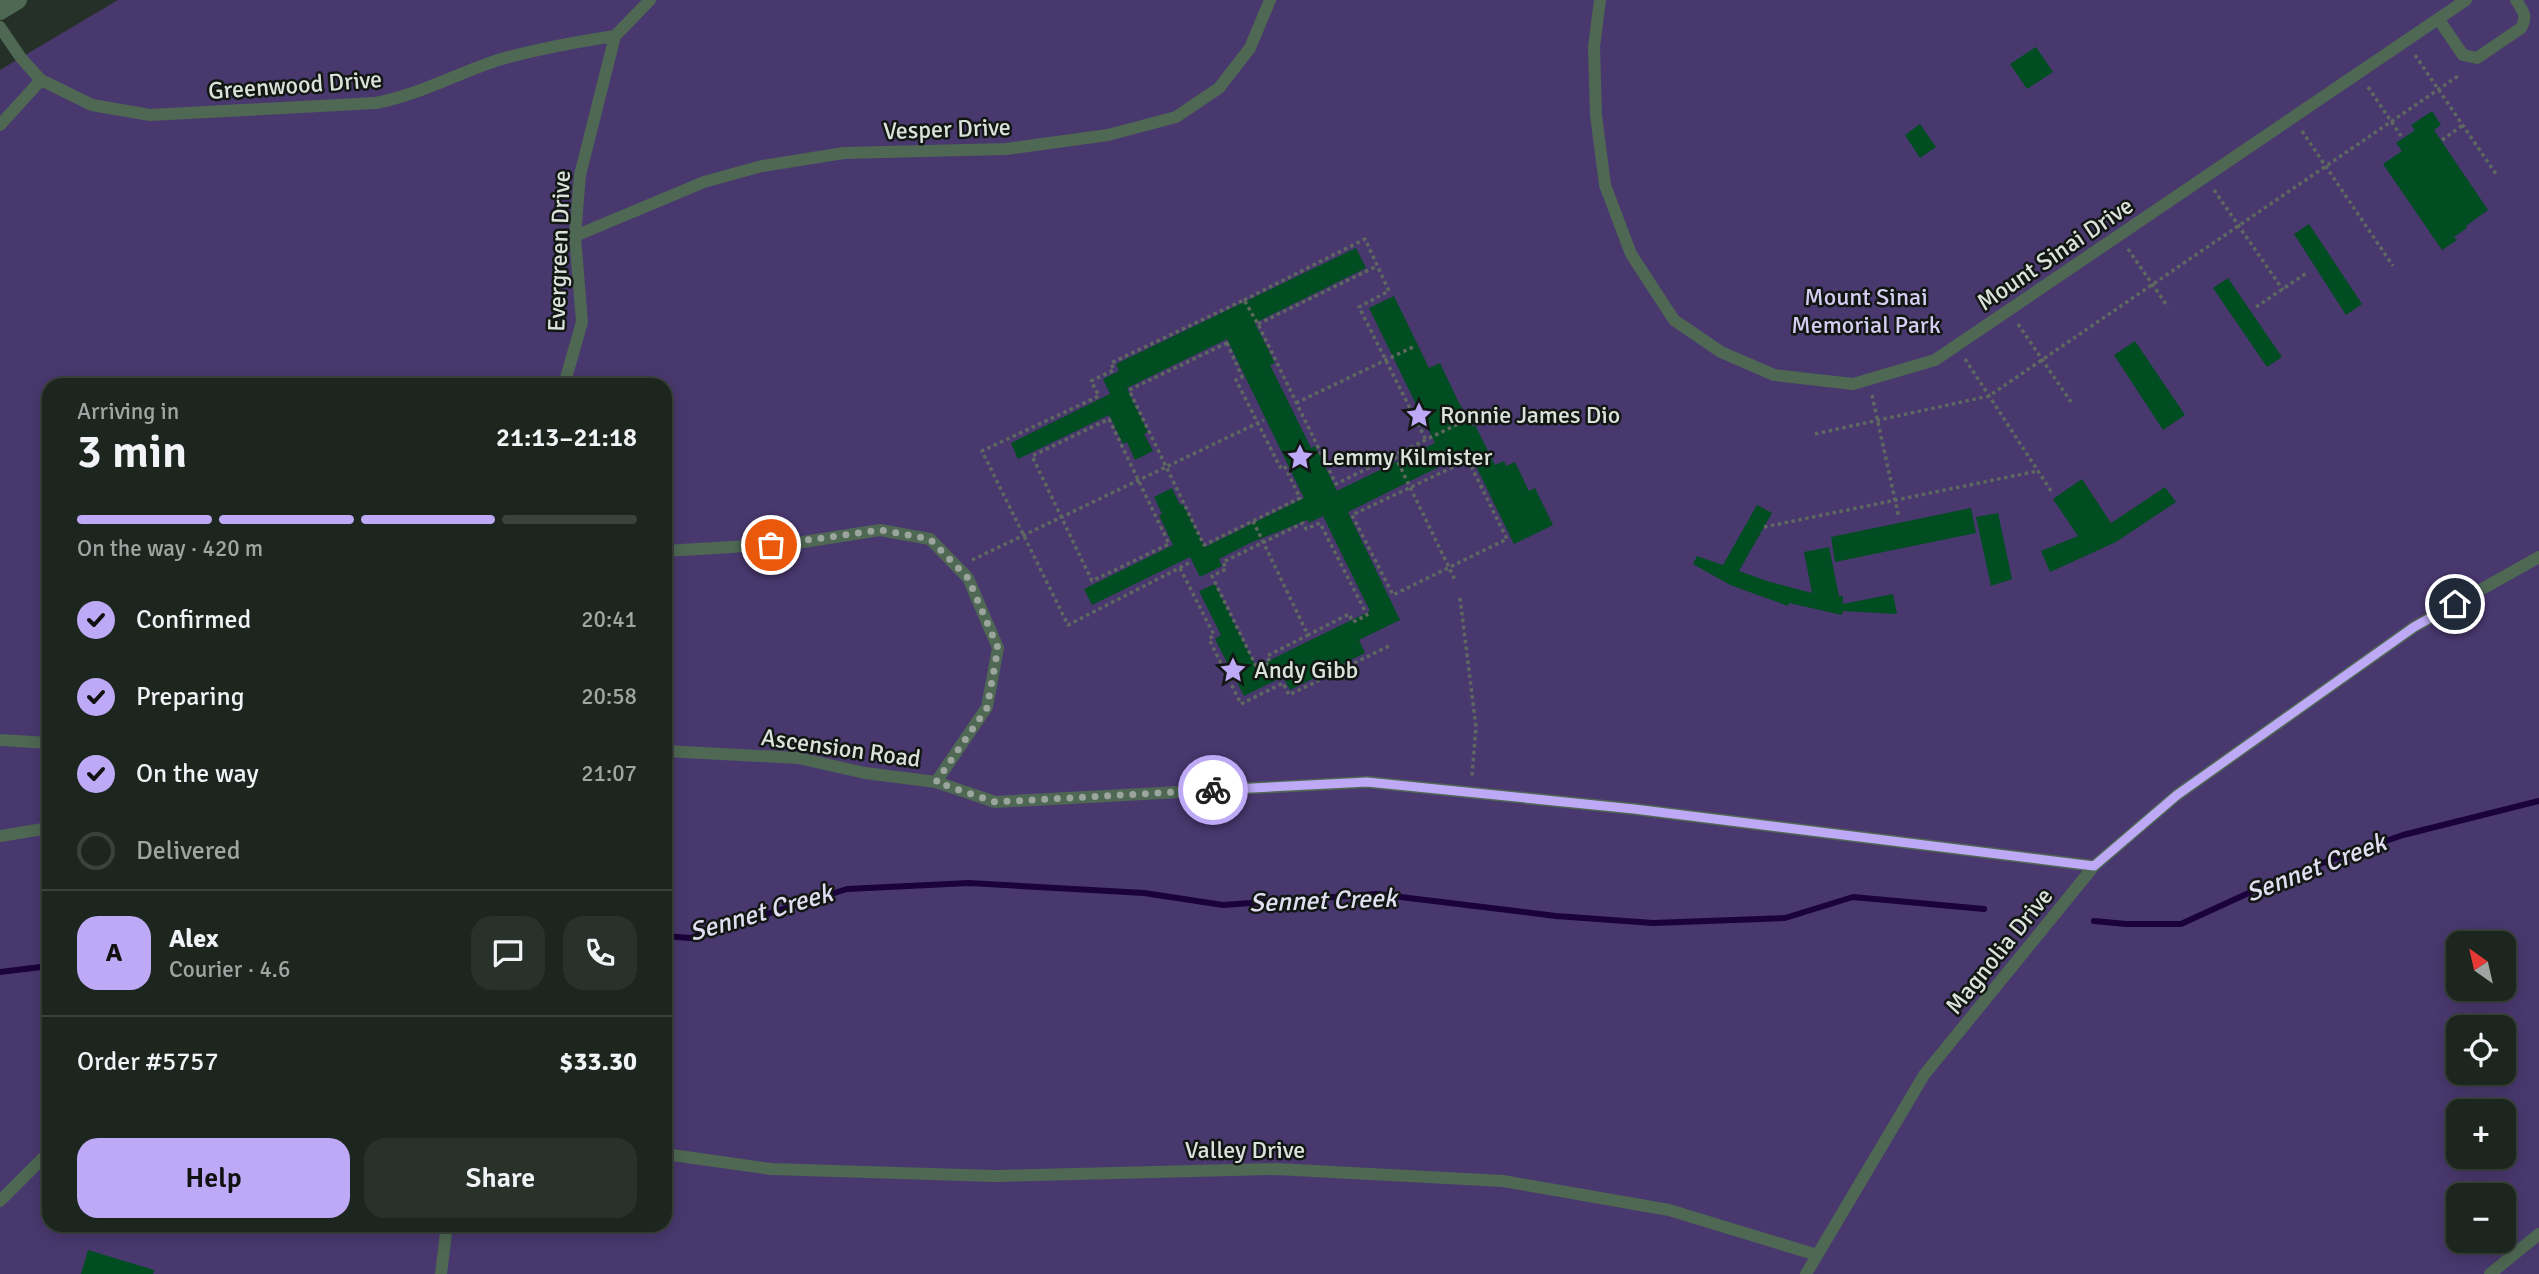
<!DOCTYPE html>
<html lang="en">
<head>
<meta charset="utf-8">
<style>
	body { margin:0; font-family:Signika,sans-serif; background:#29312b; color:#f1f3f6; height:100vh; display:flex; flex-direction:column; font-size:26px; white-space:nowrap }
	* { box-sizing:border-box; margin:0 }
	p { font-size:23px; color:#a0a5a4 }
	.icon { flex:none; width:38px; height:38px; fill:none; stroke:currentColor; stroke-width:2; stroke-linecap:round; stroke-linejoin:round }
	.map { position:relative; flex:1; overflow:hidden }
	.drawer { position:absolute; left:42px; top:378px; width:630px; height:854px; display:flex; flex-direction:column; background:#1c251e; border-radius:21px; box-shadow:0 4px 18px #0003,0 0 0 2px #3a423c }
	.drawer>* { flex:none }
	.needle { width:46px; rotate:326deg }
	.buttons { position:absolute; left:2446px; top:931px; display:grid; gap:14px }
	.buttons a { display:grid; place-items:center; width:70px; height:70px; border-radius:14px; background:#1c251e; box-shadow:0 4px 18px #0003,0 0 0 2px #3a423c; font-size:35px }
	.pin { position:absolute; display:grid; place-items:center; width:60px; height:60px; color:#fff; margin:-30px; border:4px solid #fff; border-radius:50%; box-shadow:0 2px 7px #0007 }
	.courier { position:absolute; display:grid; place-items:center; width:70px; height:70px; margin:-35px; border:5px solid #bda9f5; border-radius:50%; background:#fff; color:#222; box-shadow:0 2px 9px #0007 }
	.overview em { font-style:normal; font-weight:600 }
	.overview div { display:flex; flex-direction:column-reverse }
	.overview { display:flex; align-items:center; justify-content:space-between; height:119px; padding:0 35px }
	h1 { font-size:46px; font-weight:600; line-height:52px }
	.bar { display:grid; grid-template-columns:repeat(4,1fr); gap:10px 7px; align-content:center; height:84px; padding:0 35px }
	.bar i { height:9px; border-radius:5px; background:#3a423c }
	.bar .active { background:#bda9f5 }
	.bar p { grid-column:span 4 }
	.line { display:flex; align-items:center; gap:18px; padding:0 35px; border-top:2px solid #3a423c }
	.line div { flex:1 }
	.round { display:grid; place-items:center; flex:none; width:74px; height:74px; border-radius:21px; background:#29312b }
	ol { padding:0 35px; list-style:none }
	li { display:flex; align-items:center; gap:21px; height:77px }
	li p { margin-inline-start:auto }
	li .icon { padding:7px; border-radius:50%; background:#bda9f5; color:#111; stroke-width:4 }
	li:last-child { color:#a0a5a4 }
	li i { width:38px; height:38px; border:4px solid #3a423c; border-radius:50% }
	.primary-button { display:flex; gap:14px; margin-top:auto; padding:14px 35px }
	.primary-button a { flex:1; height:80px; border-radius:21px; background:#bda9f5; color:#111; font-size:28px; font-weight:600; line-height:80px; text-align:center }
	.primary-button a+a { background:#29312b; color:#f1f3f6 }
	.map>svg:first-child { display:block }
	.green { fill:#49386e; fill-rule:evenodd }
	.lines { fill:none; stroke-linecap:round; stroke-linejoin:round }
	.stream { stroke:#1b023c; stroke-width:6 }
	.building { fill:#004d21 }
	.path { stroke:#5e6860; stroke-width:3.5; stroke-dasharray:3.5 3.5; stroke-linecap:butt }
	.service { stroke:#4e6853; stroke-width:12 }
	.tertiary { stroke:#4e6853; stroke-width:18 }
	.done { stroke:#9ba49d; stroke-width:7; stroke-dasharray:0 12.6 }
	.route { stroke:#bda9f5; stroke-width:9 }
	.labels { text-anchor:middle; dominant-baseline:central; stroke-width:5; stroke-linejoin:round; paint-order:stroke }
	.street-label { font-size:24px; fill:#dbe2dc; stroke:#121713 }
	.park-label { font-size:24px; fill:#d6cdf3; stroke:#121713 }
	.poi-label { font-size:24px; fill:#dbe2dc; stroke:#121713; text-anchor:start }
	.water-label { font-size:26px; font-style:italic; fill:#e2def1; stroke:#121713 }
</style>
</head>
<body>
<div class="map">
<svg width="2539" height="1274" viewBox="0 0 2539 1274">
	<rect width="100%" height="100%" fill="#253128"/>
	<path class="green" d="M 118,0 L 2539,0 L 2539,1274 L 0,1274 L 0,70 ZM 49,385 L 665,385 L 665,1225 L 49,1225 ZM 2459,943 L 2504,943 L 2504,989 L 2459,989 ZM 2459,1027 L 2504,1027 L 2504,1073 L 2459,1073 ZM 2459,1111 L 2504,1111 L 2504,1157 L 2459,1157 ZM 2459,1195 L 2504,1195 L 2504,1241 L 2459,1241 Z"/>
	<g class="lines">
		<path class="stream" d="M 2094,921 L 2126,924 L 2181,924 L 2288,875 L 2403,835 L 2539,801
			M 665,936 L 690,938 L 847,889 L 969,883 L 1144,893 L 1223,905 L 1376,894 L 1556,916 L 1653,923 L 1785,918 L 1853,897 L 1984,909
			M 0,972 L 49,966"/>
	</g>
	<path class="building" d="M 2036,47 L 2053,72 L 2027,89 L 2010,64 Z
		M 2432,111 L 2441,125 L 2434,130 L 2488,210 L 2466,226 L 2467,228 L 2454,237 L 2457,240 L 2442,250 L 2383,164 L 2402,151 L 2396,143 L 2415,130 L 2411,125 Z
		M 1920,124 L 1936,147 L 1920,158 L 1905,135 Z
		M 2309,224 L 2362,304 L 2346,315 L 2294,234 Z
		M 1356,248 L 1366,268 L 1255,323 L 1275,363 L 1270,365 L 1311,448 L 1315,446 L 1337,491 L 1435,443 L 1369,308 L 1394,296 L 1429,368 L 1440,363 L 1458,401 L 1472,426 L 1475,425 L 1495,465 L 1504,461 L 1506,466 L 1515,462 L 1529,491 L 1535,488 L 1553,525 L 1514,544 L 1469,452 L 1348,512 L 1400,620 L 1359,640 L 1365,653 L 1290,690 L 1283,677 L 1244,696 L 1215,639 L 1221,635 L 1199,591 L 1215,584 L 1256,667 L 1370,611 L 1323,516 L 1309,523 L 1307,520 L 1250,543 L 1219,559 L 1222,566 L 1200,577 L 1190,557 L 1092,605 L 1084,589 L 1173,545 L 1159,515 L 1162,514 L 1154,497 L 1172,488 L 1180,505 L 1183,504 L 1205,547 L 1304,498 L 1227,339 L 1127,388 L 1148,432 L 1144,434 L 1153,451 L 1135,460 L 1127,442 L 1123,444 L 1109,415 L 1018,459 L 1011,443 L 1110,394 L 1103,379 L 1119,371 L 1116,364 Z
		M 2228,278 L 2282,357 L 2267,367 L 2213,288 Z
		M 2135,341 L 2185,415 L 2163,430 L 2114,355 Z
		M 2082,479 L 2111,523 L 2165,487 L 2176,502 L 2116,542 L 2050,572 L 2041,551 L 2078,536 L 2053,499 Z
		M 1757,505 L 1772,513 L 1739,571 L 1767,581 L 1812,593 L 1804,552 L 1829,547 L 1839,596 L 1843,596 L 1843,604 L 1893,594 L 1897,614 L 1843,611 L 1842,615 L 1789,603 L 1788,606 L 1730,585 L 1693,564 L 1697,556 L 1723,565 Z
		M 1971,508 L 1976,533 L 1835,562 L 1831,537 Z
		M 1998,513 L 2012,579 L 1991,586 L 1976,517 Z
		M 88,1250 L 154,1270 L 153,1274 L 81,1274 Z"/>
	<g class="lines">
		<path class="path" d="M 2415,55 L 2496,174
			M 2368,87 L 2401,136
			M 2302,131 L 2393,266
			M 2442,140 L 2463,125
			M 2214,190 L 2283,290
			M 2128,249 L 2168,307
			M 1244,300 L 1365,239 L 1389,291 L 1359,307 L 1426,440
			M 2256,307 L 2308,272
			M 1258,324 L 1377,266
			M 2018,324 L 2071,402
			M 1227,343 L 1242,377 L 1236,380 L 1280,467 L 1284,465 L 1300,498 L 1204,545 L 1129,390 Z
			M 1965,359 L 2053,494
			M 1872,395 L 1899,518
			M 1296,403 L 1413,347
			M 1109,419 L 1169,544 L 1092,581 L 1032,456 Z
			M 1815,434 L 1989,396 L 2458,76
			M 1395,456 L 1456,582
			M 1468,460 L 1507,539 L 1393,595 L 1352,515 Z
			M 1253,521 L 1308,635 L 1267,656 L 1270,663 L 1257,668 L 1212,576 L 1226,569 L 1223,562 L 1303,523 L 1306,529 L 1320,523 L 1367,615 L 1353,622 L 1349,614 L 1308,635
			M 1764,527 L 2038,471
			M 972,560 L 1264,420
			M 1189,563 L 1068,625 L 982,451 L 1099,396 L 1091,381 L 1114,370 L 1111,363 L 1244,300 L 1258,324 L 1336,484 L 1466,420
			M 1180,568 L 1214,635 L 1209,639 L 1241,704 L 1283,683 L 1289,695 L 1391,645
			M 1460,598 L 1476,727 L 1472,776"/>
		<path class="service" d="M 1600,0 L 1594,47 L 1596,115 L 1605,185 L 1631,254 L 1674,320 L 1721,352 L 1774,375 L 1853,384 L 1935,360 L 2466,0
			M 2439,20 L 2463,55 L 2477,58 L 2521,28 C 2528,16 2523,11 2516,0
			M 0,27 L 21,58 L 41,80 L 92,105 L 150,115 L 376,103 C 421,94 456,74 498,60 C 537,49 575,42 615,36
			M 0,125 L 41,80
			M 575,236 L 704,182 L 762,166 L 844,153 L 1006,149 L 1108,135 L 1176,117 L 1219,88 L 1250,48 L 1270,0
			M 564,385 L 582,322 L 575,236 L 580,175 L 615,36 L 650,0
			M 665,551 L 797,543 L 880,530 L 930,539 L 968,578 L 998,648 L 987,707 L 936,782
			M 0,740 L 49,743
			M 665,751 L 798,758 L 865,773 L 936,782 L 995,802 L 1367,782 L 1634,809 L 2094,866
			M 0,836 L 49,828
			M 665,1154 L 771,1169 L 995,1176 L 1276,1169 L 1503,1181 L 1669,1210 L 1817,1255
			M 0,1201 L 43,1158 L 49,1155
			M 441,1274 L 447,1225
			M 1806,1274 L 1924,1075 L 2094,866 L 2177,795 L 2414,627 L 2539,557
			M 2490,1274 L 2539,1234"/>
		<path class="tertiary" d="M 0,11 L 18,0"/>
	</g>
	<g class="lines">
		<path class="done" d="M 771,545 L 880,530 L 930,539 L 968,578 L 998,648 L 987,708 L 936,782 L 995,802 L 1213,790"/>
		<path class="route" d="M 1213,790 L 1367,782 L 1634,809 L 2094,866 L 2177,795 L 2414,627 L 2455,604"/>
	</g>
	<defs>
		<symbol id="sight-bare" viewBox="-9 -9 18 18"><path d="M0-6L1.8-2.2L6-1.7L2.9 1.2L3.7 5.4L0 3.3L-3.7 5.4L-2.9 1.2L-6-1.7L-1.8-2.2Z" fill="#bda9f5" stroke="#121713" stroke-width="2.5" paint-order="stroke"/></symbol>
	</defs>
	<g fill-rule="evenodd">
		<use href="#sight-bare" x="1400" y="396" width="38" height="38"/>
		<use href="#sight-bare" x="1281" y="438" width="38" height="38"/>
		<use href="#sight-bare" x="1214" y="651" width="38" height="38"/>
	</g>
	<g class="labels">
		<g class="street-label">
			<text transform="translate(295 85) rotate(-4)">Greenwood Drive</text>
			<text transform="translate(947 129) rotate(-2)">Vesper Drive</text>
			<text transform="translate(559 251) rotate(-88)">Evergreen Drive</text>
			<text transform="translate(2055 254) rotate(-34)">Mount Sinai Drive</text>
			<text transform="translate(841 748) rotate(8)">Ascension Road</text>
			<text transform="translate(1999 951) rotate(-51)">Magnolia Drive</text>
			<text x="1245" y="1150">Valley Drive</text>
		</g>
		<g class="park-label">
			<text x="1866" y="297">Mount Sinai<tspan x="1866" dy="28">Memorial Park</tspan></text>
		</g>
		<g class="poi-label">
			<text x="1440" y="415">Ronnie James Dio</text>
			<text x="1321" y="457">Lemmy Kilmister</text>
			<text x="1254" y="670">Andy Gibb</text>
		</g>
		<g class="water-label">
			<text transform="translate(2316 868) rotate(-21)">Sennet Creek</text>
			<text transform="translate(1323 901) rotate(-2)">Sennet Creek</text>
			<text transform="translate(761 913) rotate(-16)">Sennet Creek</text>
		</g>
	</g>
</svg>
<div class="buttons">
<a><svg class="needle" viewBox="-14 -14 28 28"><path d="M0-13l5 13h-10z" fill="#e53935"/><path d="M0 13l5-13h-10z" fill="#a0a5a4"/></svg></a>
<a><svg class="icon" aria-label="locate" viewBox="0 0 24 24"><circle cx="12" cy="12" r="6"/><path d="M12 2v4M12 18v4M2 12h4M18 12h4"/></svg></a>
<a>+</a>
<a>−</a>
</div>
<div class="pin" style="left:771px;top:545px;background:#ea580c"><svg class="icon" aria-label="bag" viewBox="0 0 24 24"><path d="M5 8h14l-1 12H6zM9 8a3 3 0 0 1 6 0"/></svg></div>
<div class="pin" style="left:2455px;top:604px;background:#1f2937"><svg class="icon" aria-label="home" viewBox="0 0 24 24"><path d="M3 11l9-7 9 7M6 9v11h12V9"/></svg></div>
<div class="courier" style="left:1213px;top:790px"><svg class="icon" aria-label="bike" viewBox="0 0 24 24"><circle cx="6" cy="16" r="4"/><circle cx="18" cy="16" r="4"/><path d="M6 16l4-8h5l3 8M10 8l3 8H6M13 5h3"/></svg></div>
<section class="drawer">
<div class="overview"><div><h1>3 min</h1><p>Arriving in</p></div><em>21:13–21:18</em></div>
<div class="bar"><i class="active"></i><i class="active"></i><i class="active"></i><i></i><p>On the way · 420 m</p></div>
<ol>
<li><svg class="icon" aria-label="check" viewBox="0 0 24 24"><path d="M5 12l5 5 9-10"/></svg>Confirmed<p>20:41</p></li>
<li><svg class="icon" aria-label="check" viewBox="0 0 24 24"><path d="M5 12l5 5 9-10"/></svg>Preparing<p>20:58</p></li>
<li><svg class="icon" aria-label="check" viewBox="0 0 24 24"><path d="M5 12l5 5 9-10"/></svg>On the way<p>21:07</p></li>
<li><i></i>Delivered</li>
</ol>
<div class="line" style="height:126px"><b class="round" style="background:#bda9f5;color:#111">A</b><div><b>Alex</b><p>Courier · 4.6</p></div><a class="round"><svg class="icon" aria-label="chat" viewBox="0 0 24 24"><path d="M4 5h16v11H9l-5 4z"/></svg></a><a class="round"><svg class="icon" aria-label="phone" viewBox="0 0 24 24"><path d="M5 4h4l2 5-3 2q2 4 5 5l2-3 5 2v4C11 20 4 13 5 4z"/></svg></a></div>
<div class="line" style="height:91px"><div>Order #5757</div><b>$33.30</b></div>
<div class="primary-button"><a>Help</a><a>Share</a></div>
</section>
</div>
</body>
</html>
